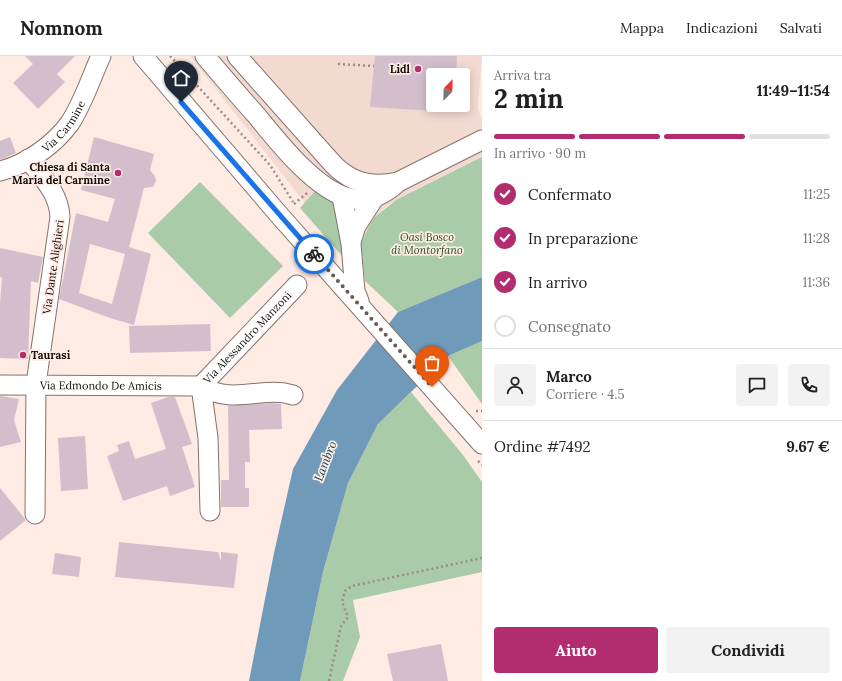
<!DOCTYPE html>
<html lang="it">
<head>
<meta charset="utf-8">
<style>
	body { margin:0; font-family:Lora,serif; background:#f2f2f2; color:#202124; height:100vh; display:flex; flex-direction:column; font-size:15px; white-space:nowrap }
	* { box-sizing:border-box; margin:0 }
	p { font-size:13px; color:#757577 }
	.icon { flex:none; width:22px; height:22px; fill:none; stroke:currentColor; stroke-width:2; stroke-linecap:round; stroke-linejoin:round }
	.map { position:relative; flex:1; overflow:hidden }
	.sheet { display:flex; flex-direction:column; background:#fff; width:360px }
	.sheet>* { flex:none }
	.needle { width:26px; rotate:23deg }
	.buttons { position:absolute; left:426px; top:12px; display:grid; gap:8px }
	.buttons a { display:grid; place-items:center; width:44px; height:44px; border-radius:4px; background:#fff; box-shadow:0 2px 10px #0003; font-size:20px }
	.pin { position:absolute; display:grid; place-items:center; width:34px; height:34px; color:#fff; margin:-41px -17px; border-radius:50% 50% 50% 0; rotate:-45deg; box-shadow:0 0 4px #0007 }
	.pin .icon { rotate:45deg }
	.courier { position:absolute; display:grid; place-items:center; width:40px; height:40px; margin:-20px; border:3px solid #1a73e8; border-radius:50%; background:#fff; color:#222; box-shadow:0 1px 5px #0007 }
	.head em { font-style:normal; font-weight:700 }
	.head div { display:flex; flex-direction:column-reverse }
	.head { display:flex; align-items:center; justify-content:space-between; height:68px; padding:0 12px }
	h1 { font-size:26px; font-weight:700; line-height:30px }
	.bar { display:grid; grid-template-columns:repeat(4,1fr); gap:6px 4px; align-content:center; height:48px; padding:0 12px }
	.bar i { height:5px; border-radius:3px; background:#e0e0e0 }
	.bar .active { background:#b22c70 }
	.bar p { grid-column:span 4 }
	.line { display:flex; align-items:center; gap:10px; padding:0 12px; border-top:1px solid #e0e0e0 }
	.line div { flex:1 }
	.round { display:grid; place-items:center; flex:none; width:42px; height:42px; border-radius:4px; background:#f2f2f2 }
	ol { padding:0 12px; list-style:none }
	li { display:flex; align-items:center; gap:12px; height:44px }
	li p { margin-inline-start:auto }
	li .icon { padding:4px; border-radius:50%; background:#b22c70; color:#fff; stroke-width:4 }
	li:last-child { color:#757577 }
	li i { width:22px; height:22px; border:2px solid #e0e0e0; border-radius:50% }
	.action { display:flex; gap:8px; margin-top:auto; padding:8px 12px }
	.action a { flex:1; height:46px; border-radius:4px; background:#b22c70; color:#fff; font-size:16px; font-weight:700; line-height:46px; text-align:center }
	.action a+a { background:#f2f2f2; color:#202124 }
	header { display:flex; align-items:center; gap:24px; box-sizing:border-box; height:56px; padding:0 20px; background:#fff; border-bottom:1px solid #e0e0e0 }
	header strong { font-size:19px }
	nav { display:flex; gap:22px; margin-inline-start:auto; font-size:14px }
	main { display:flex; flex:1; min-height:0 }
	.map>svg:first-child { display:block }
	.built { fill:#f2dad0; fill-rule:evenodd }
	.green { fill:#a9cba7 }
	.water { fill:#6f9ab9 }
	.building { fill:#d3bfcc; fill-rule:evenodd }
	.lines { fill:none; stroke-linecap:round; stroke-linejoin:round }
	.minor-casing { stroke:#877269; stroke-width:21 }
	.path { stroke:#9a8c87; stroke-width:2.5; stroke-dasharray:2 3; stroke-linecap:butt }
	.minor { stroke:#fff; stroke-width:19 }
	.done { stroke:#665b56; stroke-width:4; stroke-dasharray:0 7.2 }
	.route { stroke:#1a73e8; stroke-width:5 }
	.poi-dot { fill:#b22c70; stroke:#feebe3; stroke-width:1.5 }
	.labels { text-anchor:middle; dominant-baseline:central; stroke-width:3.5; stroke-linejoin:round; paint-order:stroke }
	.poi-label { font-size:11px; font-weight:bold; fill:#140d0a; stroke:#feebe3; text-anchor:end }
	.street-label { font-size:11px; fill:#140d0a; stroke:#feebe3 }
	.park-label { font-size:11px; font-style:italic; fill:#1f5220; stroke:#feebe3 }
	.water-label { font-size:12px; font-style:italic; fill:#043d5c; stroke:#feebe3 }
</style>
</head>
<body>
<header>
<strong>Nomnom</strong>
<nav><a>Mappa</a><a>Indicazioni</a><a>Salvati</a></nav>
</header>
<main>
<div class="map">
<svg width="482" height="625" viewBox="0 0 482 625">
	<rect width="100%" height="100%" fill="#feebe3"/>
	<path class="built" d="M 190,0 L 482,0 L 478,52 L 482,63 L 482,101 L 396,144 L 382,154 L 369,170 L 361,188 L 361,197 L 339,191 ZM 433,19 L 463,19 L 463,49 L 433,49 Z"/>
	<path class="green" d="M 482,101 L 482,221 L 398,256 L 365,225 L 361,188 L 369,170 L 375,161 L 396,144 Z
		M 200,126 L 283,210 L 230,262 L 148,177 Z
		M 316,134 L 343,149 L 344,202 L 300,152 Z
		M 482,285 L 482,348 L 448,300 Z
		M 411,336 L 463,399 L 482,426 L 482,516 L 353,544 L 360,581 L 343,625 L 300,625 L 323,516 L 348,427 L 378,368 Z"/>
	<path class="water" d="M 482,221 L 482,285 L 448,300 L 378,368 L 348,427 L 323,516 L 300,625 L 249,625 L 274,497 L 293,413 L 337,334 L 398,256 Z"/>
	<path class="building" d="M 25,0 L 75,0 L 57,18 L 65,26 L 38,53 L 13,27 L 33,8 Z
		M 375,0 L 457,0 L 456,19 L 433,19 L 433,55 L 370,51 Z
		M 10,81 L 16,97 L 0,104 L 0,85 Z
		M 94,81 L 154,98 L 150,114 L 155,120 L 156,125 L 153,131 L 144,132 L 129,191 L 151,198 L 134,269 L 110,262 L 59,243 L 76,157 L 108,166 L 115,143 L 81,134 ZM 90,188 L 125,198 L 112,248 L 79,237 Z
		M 0,192 L 43,201 L 38,227 L 31,225 L 28,303 L 0,302 L 0,246 L 2,222 L 0,221 Z
		M 210,268 L 211,295 L 130,297 L 129,270 Z
		M 0,340 L 19,343 L 14,364 L 21,386 L 0,391 Z
		M 168,341 L 175,341 L 192,388 L 182,391 L 195,431 L 170,440 L 167,430 L 123,445 L 107,400 L 119,395 L 117,389 L 129,385 L 135,403 L 166,393 L 151,347 Z
		M 271,347 L 281,348 L 282,373 L 249,374 L 250,406 L 245,406 L 245,432 L 249,432 L 249,451 L 221,451 L 221,424 L 229,424 L 228,350 Z
		M 85,380 L 88,433 L 61,435 L 58,382 Z
		M 0,432 L 26,464 L 0,485 Z
		M 119,486 L 218,496 L 221,505 L 221,496 L 238,498 L 234,532 L 115,521 Z
		M 55,497 L 81,501 L 79,521 L 52,518 Z
		M 441,588 L 448,625 L 393,625 L 387,598 Z"/>
	<g class="lines">
		<defs>
			<g id="minor">
				<path d="M 143,0 L 280,160 L 482,388"/>
				<path d="M 205,0 C 222,20 239,40 257,60 C 278,86 315,133 349,142 C 367,147 382,140 396,128"/>
				<path d="M 237,0 L 333,108 C 351,127 373,132 398,126 L 482,84"/>
				<path d="M 28,103 C 42,121 59,137 60,161 L 36,328 L 35,458"/>
				<path id="s1" d="M 0,115 C 26,109 54,89 70,67 C 83,47 91,22 101,0"/>
				<path d="M 342,140 L 351,188 L 355,235 L 359,245"/>
				<path d="M 351,186 L 356,170 L 374,142"/>
				<path id="s2" d="M 0,329 L 201,330"/>
				<path id="s3" d="M 201,330 L 297,229"/>
				<path d="M 201,330 L 208,382 L 210,455"/>
				<path d="M 201,330 C 234,350 263,329 293,339"/>
			</g>
		</defs>
		<use href="#minor" class="minor-casing"/>
		<path class="path" d="M 170,0 L 270,109 L 293,146
			M 338,8 L 374,10
			M 294,148 L 307,137
			M 476,355 L 482,355
			M 478,405 L 482,409
			M 329,625 L 341,570 L 348,561 L 342,546 L 345,535 L 352,530 L 482,502"/>
		<use href="#minor" class="minor"/>
	</g>
	<g class="lines">
		<path class="done" d="M 314,198 L 432,331"/>
		<path class="route" d="M 181,46 L 314,198"/>
	</g>
	<g class="poi-dot">
		<circle cx="418" cy="13" r="4"/>
		<circle cx="118" cy="117" r="4"/>
		<circle cx="23" cy="299" r="4"/>
	</g>
	<g class="labels">
		<g class="poi-label">
			<text x="410" y="13">Lidl</text>
			<text x="110" y="111">Chiesa di Santa<tspan x="110" dy="13">Maria del Carmine</tspan></text>
			<text x="31" y="299" text-anchor="start">Taurasi</text>
		</g>
		<g class="street-label">
			<text stroke="none"><textPath href="#s1" startOffset="80">Via Carmine</textPath></text>
			<text transform="translate(53 211) rotate(-82)">Via Dante Alighieri</text>
			<text stroke="none"><textPath href="#s3" startOffset="67">Via Alessandro Manzoni</textPath></text>
			<text stroke="none"><textPath href="#s2" startOffset="101">Via Edmondo De Amicis</textPath></text>
		</g>
		<g class="park-label">
			<text x="427" y="181">Oasi Bosco<tspan x="427" dy="13">di Montorfano</tspan></text>
		</g>
		<g class="water-label">
			<text transform="translate(325 405) rotate(-69)">Lambro</text>
		</g>
	</g>
</svg>
<div class="buttons">
<a><svg class="needle" viewBox="-14 -14 28 28"><path d="M0-13l5 13h-10z" fill="#e53935"/><path d="M0 13l5-13h-10z" fill="#757577"/></svg></a>
</div>
<div class="pin" style="left:432px;top:331px;background:#ea580c"><svg class="icon" aria-label="bag" viewBox="0 0 24 24"><path d="M5 8h14l-1 12H6zM9 8a3 3 0 0 1 6 0"/></svg></div>
<div class="pin" style="left:181px;top:46px;background:#1f2937"><svg class="icon" aria-label="home" viewBox="0 0 24 24"><path d="M3 11l9-7 9 7M6 9v11h12V9"/></svg></div>
<div class="courier" style="left:314px;top:198px"><svg class="icon" aria-label="bike" viewBox="0 0 24 24"><circle cx="6" cy="16" r="4"/><circle cx="18" cy="16" r="4"/><path d="M6 16l4-8h5l3 8M10 8l3 8H6M13 5h3"/></svg></div>
</div>
<section class="sheet">
<div class="head"><div><h1>2 min</h1><p>Arriva tra</p></div><em>11:49–11:54</em></div>
<div class="bar"><i class="active"></i><i class="active"></i><i class="active"></i><i></i><p>In arrivo · 90 m</p></div>
<ol>
<li><svg class="icon" aria-label="check" viewBox="0 0 24 24"><path d="M5 12l5 5 9-10"/></svg>Confermato<p>11:25</p></li>
<li><svg class="icon" aria-label="check" viewBox="0 0 24 24"><path d="M5 12l5 5 9-10"/></svg>In preparazione<p>11:28</p></li>
<li><svg class="icon" aria-label="check" viewBox="0 0 24 24"><path d="M5 12l5 5 9-10"/></svg>In arrivo<p>11:36</p></li>
<li><i></i>Consegnato</li>
</ol>
<div class="line" style="height:72px"><a class="round"><svg class="icon" aria-label="person" viewBox="0 0 24 24"><circle cx="12" cy="8" r="4"/><path d="M4 21q1-7 8-7t8 7"/></svg></a><div><b>Marco</b><p>Corriere · 4.5</p></div><a class="round"><svg class="icon" aria-label="chat" viewBox="0 0 24 24"><path d="M4 5h16v11H9l-5 4z"/></svg></a><a class="round"><svg class="icon" aria-label="phone" viewBox="0 0 24 24"><path d="M5 4h4l2 5-3 2q2 4 5 5l2-3 5 2v4C11 20 4 13 5 4z"/></svg></a></div>
<div class="line" style="height:52px"><div>Ordine #7492</div><b>9.67 €</b></div>
<div class="action"><a>Aiuto</a><a>Condividi</a></div>
</section>
</main>
</body>
</html>
